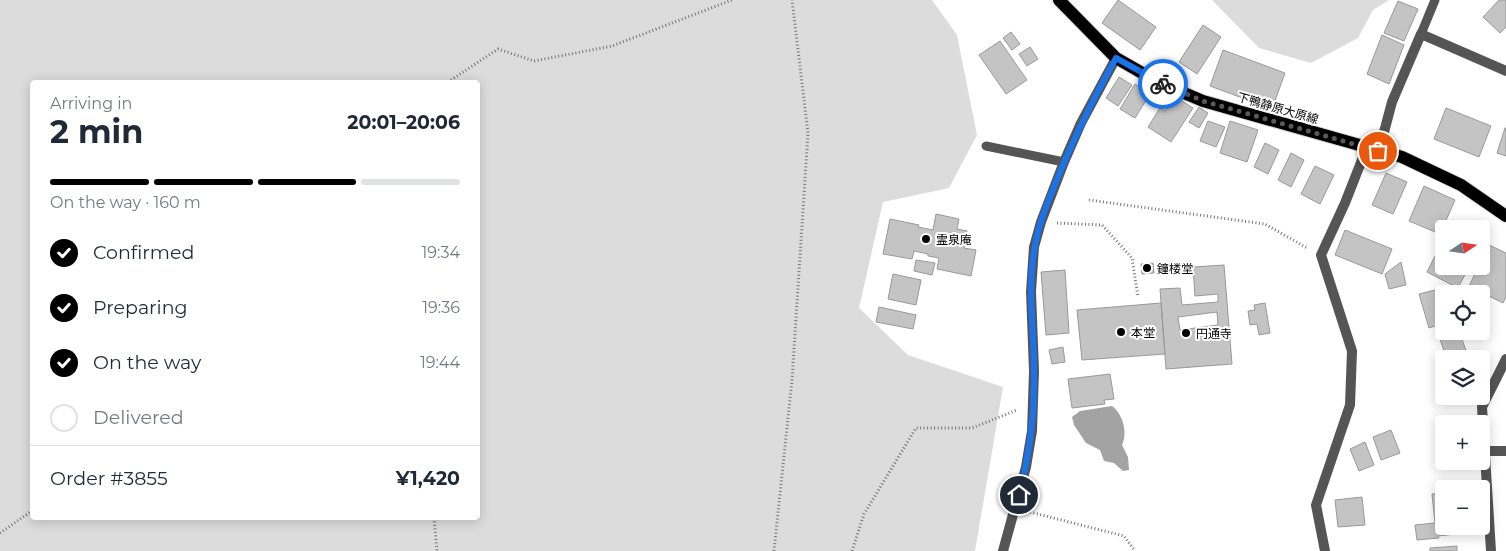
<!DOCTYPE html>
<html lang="en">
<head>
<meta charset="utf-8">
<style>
	body { margin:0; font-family:Montserrat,"Noto Sans JP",sans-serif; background:#f2f2f3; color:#1f2937; height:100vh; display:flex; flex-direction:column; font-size:19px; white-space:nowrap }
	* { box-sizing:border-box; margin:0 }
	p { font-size:16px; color:#747a83 }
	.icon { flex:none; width:28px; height:28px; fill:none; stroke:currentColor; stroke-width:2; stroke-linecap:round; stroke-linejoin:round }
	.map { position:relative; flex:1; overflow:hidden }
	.sheet { position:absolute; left:30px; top:80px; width:450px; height:440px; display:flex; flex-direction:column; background:#fff; border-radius:5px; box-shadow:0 2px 12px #0003 }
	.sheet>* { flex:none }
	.needle { width:32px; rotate:77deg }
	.fabs { position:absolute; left:1435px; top:220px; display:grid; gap:10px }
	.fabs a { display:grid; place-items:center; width:55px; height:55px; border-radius:5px; background:#fff; box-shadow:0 2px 12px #0003; font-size:25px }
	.pin { position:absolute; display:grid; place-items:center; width:42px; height:42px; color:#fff; margin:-21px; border:2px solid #fff; border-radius:50%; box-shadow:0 1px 5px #0007 }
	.courier { position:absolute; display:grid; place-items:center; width:50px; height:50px; margin:-25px; border:4px solid #1a73e8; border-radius:50%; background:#fff; color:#222; box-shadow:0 1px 6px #0007 }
	.overview em { font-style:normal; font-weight:700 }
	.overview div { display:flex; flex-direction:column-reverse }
	.overview { display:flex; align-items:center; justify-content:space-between; height:85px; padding:0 20px }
	h1 { font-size:32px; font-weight:700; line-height:38px }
	.bar { display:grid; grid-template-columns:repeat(4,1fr); gap:8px 5px; align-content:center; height:60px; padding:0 20px }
	.bar i { height:6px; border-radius:4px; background:#e0e1e3 }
	.bar .on { background:#000 }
	.bar p { grid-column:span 4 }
	.line { display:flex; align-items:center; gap:12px; padding:0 20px; border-top:1px solid #e0e1e3 }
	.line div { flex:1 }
	ol { padding:0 20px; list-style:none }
	li { display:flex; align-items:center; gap:15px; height:55px }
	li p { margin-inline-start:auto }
	li .icon { padding:5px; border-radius:50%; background:#000; color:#fff; stroke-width:4 }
	li:last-child { color:#747a83 }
	li i { width:28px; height:28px; border:2px solid #e0e1e3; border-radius:50% }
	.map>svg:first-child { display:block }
	.green { fill:#dcdcdc; fill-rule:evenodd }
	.water { fill:#a3a3a3 }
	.building { fill:#c4c4c4; stroke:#999; fill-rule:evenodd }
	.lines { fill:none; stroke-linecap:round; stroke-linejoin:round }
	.primary-casing { stroke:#dbdbdb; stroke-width:14 }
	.path { stroke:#777; stroke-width:3; stroke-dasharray:1 2.5; stroke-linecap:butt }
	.lane { stroke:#555; stroke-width:9 }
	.street { stroke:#555; stroke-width:10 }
	.primary { stroke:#000; stroke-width:12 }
	.done { stroke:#595959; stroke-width:5; stroke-dasharray:0 9 }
	.route { stroke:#1a73e8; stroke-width:6 }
	.poi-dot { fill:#000; stroke:#fff; stroke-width:2 }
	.labels { text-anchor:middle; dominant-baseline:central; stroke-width:4; stroke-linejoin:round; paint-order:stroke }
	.street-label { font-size:12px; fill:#000; stroke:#fff }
	.poi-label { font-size:12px; fill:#000; stroke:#fff; text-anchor:start }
</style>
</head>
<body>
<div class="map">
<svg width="1506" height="551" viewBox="0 0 1506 551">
	<rect width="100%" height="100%" fill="#fff"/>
	<path class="green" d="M 0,0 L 932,0 L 957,35 L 977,135 L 949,188 L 883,202 L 859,308 L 908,355 L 1003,387 L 975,551 L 0,551 ZM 32,82 L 478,82 L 478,518 L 32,518 Z
		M 1212,0 L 1389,0 L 1373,10 L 1358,38 L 1311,63 L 1259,48 Z"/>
	<path class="water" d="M 1112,406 C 1123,414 1128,433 1122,445 L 1128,457 L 1129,470 L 1123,471 L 1114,463 L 1104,461 L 1100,450 L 1086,443 L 1074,425 L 1072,417 L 1080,411 Z"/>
	<path class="building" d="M 1118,0 L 1156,27 L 1140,50 L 1102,23 Z
		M 1499,0 L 1506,0 L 1506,27 L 1500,33 L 1483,17 Z
		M 1398,1 L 1418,9 L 1404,41 L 1384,33 Z
		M 1203,25 L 1221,37 L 1197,74 L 1179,62 Z
		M 1011,32 L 1020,44 L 1012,50 L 1003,38 Z
		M 1382,35 L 1404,45 L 1389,84 L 1367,74 Z
		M 1000,41 L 1027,80 L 1006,94 L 979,55 Z
		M 1030,47 L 1038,59 L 1027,66 L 1019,54 Z
		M 1223,50 L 1285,73 L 1272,109 L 1210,86 Z
		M 1119,77 L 1132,85 L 1118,106 L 1106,98 Z
		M 1135,84 L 1150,94 L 1135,118 L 1120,109 Z
		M 1174,96 L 1193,108 L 1171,142 L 1148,127 L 1160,108 L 1165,111 Z
		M 1199,107 L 1208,113 L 1199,128 L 1189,122 Z
		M 1446,108 L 1491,126 L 1479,157 L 1434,139 Z
		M 1208,121 L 1225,127 L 1216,147 L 1200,141 Z
		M 1230,121 L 1258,130 L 1247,162 L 1220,153 Z
		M 1505,128 L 1506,128 L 1506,156 L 1497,153 Z
		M 1265,143 L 1279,150 L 1268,174 L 1254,167 Z
		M 1291,153 L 1304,160 L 1291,187 L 1278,180 Z
		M 1315,166 L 1334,175 L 1320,204 L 1301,194 Z
		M 1386,173 L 1407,182 L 1393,214 L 1372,205 Z
		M 1424,186 L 1455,200 L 1440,234 L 1409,221 Z
		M 936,214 L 959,219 L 957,229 L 967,231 L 964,248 L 976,250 L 971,276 L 937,269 L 939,258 L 928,256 L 928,254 L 914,251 L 912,259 L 883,254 L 890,219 L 919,225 L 918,227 L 933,230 Z
		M 1345,230 L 1392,249 L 1382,274 L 1335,255 Z
		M 1489,245 L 1506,253 L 1506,297 L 1503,303 L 1469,286 L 1479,266 L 1481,266 L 1481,262 Z
		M 1437,252 L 1444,256 L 1444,266 L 1463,266 L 1468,269 L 1458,288 L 1427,272 Z
		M 916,260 L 935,263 L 932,275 L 914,271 Z
		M 1401,262 L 1406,285 L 1389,289 L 1385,274 Z
		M 1153,263 L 1154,273 L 1142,274 L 1141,264 Z
		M 1224,265 L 1232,364 L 1166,369 L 1160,289 L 1180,288 L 1182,305 L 1218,302 L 1218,294 L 1195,296 L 1193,267 ZM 1217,312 L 1218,325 L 1180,330 L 1178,317 Z
		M 1065,270 L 1069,333 L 1046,335 L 1041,272 Z
		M 893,274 L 921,280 L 916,305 L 888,299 Z
		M 1439,289 L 1444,306 L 1444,323 L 1429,328 L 1419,294 Z
		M 1161,303 L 1165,354 L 1082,360 L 1077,310 Z
		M 1265,303 L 1270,333 L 1259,335 L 1257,324 L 1250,325 L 1248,311 L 1255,310 L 1254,305 Z
		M 879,307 L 916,315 L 913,329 L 876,322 Z
		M 1445,331 L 1459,331 L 1469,359 L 1447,359 L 1438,334 Z
		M 1063,347 L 1065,362 L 1052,364 L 1049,350 Z
		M 1110,374 L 1114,399 L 1104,400 L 1105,404 L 1072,408 L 1068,379 Z
		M 1391,430 L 1400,453 L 1381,460 L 1373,437 Z
		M 1365,442 L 1374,465 L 1359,471 L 1350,449 Z
		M 1444,493 L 1444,526 L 1464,526 L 1465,533 L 1438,536 L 1439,538 L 1417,540 L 1415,525 L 1435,523 L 1432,494 Z
		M 1362,497 L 1365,525 L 1338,527 L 1335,500 Z
		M 1457,546 L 1457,551 L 1430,551 L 1430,548 Z"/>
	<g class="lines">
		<defs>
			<path id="primary" d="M 1059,0 L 1116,58 L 1158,82 L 1203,101 L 1402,157 L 1461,185 L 1506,216"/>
		</defs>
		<use href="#primary" class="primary-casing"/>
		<path class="path" d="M 448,82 L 498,49 L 534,61 L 612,46 L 732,0
			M 1089,200 L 1265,224 L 1307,248
			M 1057,223 L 1102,225 L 1132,258 L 1138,297
			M 1030,512 L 1124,536 L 1135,551
			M 434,518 L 437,551
			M 0,533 L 32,511
			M 774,551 L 792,380 L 808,133 L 792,0
			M 852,551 L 864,514 L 916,428 L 972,428 L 1017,410"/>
		<path class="lane" d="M 1421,34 L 1435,0
			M 986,146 L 1064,162"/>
		<path class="street" d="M 1379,151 L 1392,102 L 1421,34 L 1506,71
			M 1486,451 L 1506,451
			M 1003,551 L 1026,467 L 1032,431 L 1034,371 L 1031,292 L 1034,247 L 1041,222 L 1064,162 L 1081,123 L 1116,58
			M 1325,551 L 1316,505 L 1350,405 L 1352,351 L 1321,255 L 1345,203 L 1367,147
			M 1491,551 L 1482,407 L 1506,359"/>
		<use href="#primary" class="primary"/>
	</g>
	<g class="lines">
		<path class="done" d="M 1163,84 L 1203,101 L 1378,151"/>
		<path class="route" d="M 1019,495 C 1030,454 1035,413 1034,371 C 1034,329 1027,287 1035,246 C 1038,227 1045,209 1052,192 C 1071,143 1091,103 1116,58 L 1163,84"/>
	</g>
	<g class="poi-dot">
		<circle cx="926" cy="239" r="5"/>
		<circle cx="1147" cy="268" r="5"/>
		<circle cx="1121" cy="332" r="5"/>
		<circle cx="1186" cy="333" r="5"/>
	</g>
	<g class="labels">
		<g class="street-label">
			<text transform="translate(1278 108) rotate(16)">下鴨静原大原線</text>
		</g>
		<g class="poi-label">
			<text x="936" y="239">霊泉庵</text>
			<text x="1157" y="268">鐘楼堂</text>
			<text x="1131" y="332">本堂</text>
			<text x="1196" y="333">円通寺</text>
		</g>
	</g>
</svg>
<div class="fabs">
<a><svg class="needle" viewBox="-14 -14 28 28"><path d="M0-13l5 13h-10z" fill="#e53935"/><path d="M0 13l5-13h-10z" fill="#747a83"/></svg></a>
<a><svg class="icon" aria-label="locate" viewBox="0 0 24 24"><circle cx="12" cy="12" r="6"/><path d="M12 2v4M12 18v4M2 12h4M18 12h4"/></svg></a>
<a><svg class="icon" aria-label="layers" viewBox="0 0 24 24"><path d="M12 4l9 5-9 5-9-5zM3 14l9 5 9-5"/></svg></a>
<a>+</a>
<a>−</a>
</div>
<div class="pin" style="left:1378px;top:151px;background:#ea580c"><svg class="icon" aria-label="bag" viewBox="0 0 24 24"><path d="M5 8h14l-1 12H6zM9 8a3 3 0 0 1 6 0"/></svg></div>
<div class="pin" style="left:1019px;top:495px;background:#1f2937"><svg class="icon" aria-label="home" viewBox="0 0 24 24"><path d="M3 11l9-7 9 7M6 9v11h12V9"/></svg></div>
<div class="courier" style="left:1163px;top:84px"><svg class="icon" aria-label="bike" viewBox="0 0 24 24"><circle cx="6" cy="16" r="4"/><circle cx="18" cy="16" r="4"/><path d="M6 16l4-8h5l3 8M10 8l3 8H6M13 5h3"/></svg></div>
<section class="sheet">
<div class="overview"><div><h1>2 min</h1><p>Arriving in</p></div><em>20:01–20:06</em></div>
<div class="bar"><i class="on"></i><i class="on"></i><i class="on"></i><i></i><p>On the way · 160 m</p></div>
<ol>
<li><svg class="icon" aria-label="check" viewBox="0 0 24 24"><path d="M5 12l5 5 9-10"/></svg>Confirmed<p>19:34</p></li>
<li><svg class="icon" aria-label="check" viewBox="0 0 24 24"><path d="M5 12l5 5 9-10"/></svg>Preparing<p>19:36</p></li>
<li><svg class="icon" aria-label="check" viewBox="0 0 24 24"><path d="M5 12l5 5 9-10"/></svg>On the way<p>19:44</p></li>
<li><i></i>Delivered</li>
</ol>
<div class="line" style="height:65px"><div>Order #3855</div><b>¥1,420</b></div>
</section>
</div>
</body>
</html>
